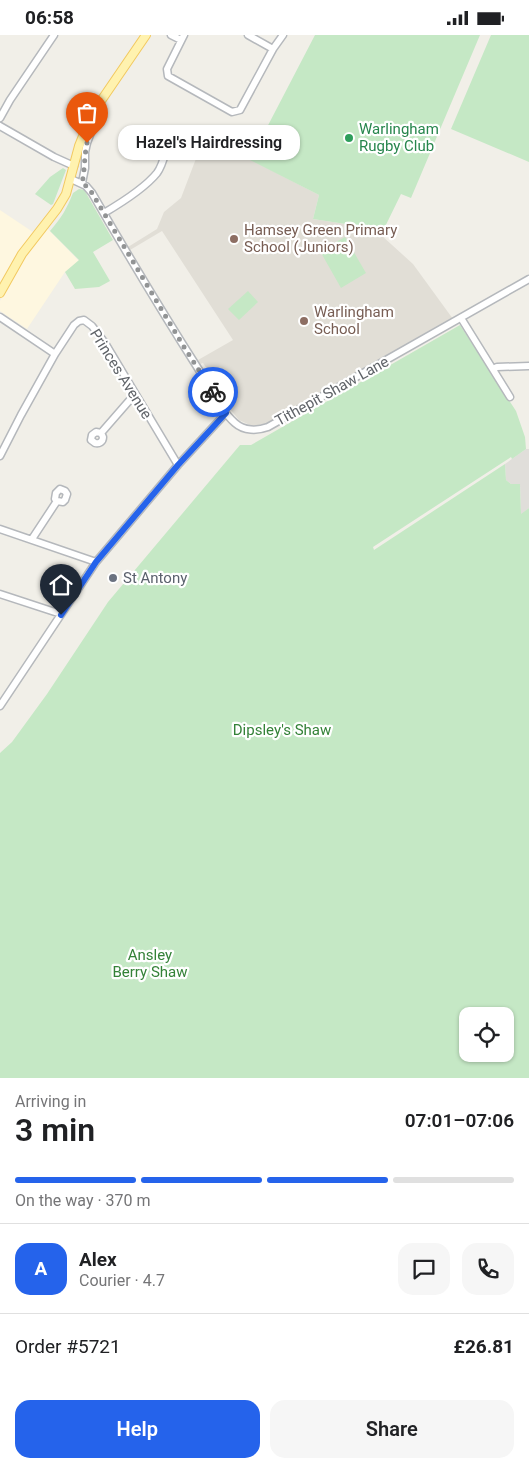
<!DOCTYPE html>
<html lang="en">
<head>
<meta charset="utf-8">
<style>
	body { margin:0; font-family:Roboto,sans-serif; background:#f6f6f6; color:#202124; height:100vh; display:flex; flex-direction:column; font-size:19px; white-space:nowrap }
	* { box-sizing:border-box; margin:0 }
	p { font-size:16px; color:#757577 }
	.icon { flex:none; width:28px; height:28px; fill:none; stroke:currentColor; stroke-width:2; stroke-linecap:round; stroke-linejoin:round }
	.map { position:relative; height:1043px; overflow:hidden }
	.side { display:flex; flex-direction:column; background:#fff; flex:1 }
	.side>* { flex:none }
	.fabs { position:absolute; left:459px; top:972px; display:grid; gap:10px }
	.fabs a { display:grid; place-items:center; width:55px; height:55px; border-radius:10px; background:#fff; box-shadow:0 1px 4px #0004; font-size:25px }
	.pin { position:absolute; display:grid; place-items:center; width:42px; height:42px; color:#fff; margin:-51px -21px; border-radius:50% 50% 50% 0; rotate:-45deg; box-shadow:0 0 5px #0007 }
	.pin .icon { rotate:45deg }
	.courier { position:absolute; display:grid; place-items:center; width:50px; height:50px; margin:-25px; border:4px solid #2563eb; border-radius:50%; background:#fff; color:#222; box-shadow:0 1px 6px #0007 }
	.bubble { position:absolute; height:35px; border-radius:15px; background:#fff; box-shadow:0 1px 4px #0004; font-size:16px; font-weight:600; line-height:35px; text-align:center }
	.head em { font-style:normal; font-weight:600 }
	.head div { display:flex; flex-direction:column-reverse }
	.head { display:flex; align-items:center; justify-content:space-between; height:85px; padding:0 15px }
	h1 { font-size:32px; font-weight:600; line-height:38px }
	.bar { display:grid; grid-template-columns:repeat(4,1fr); gap:8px 5px; align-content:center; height:60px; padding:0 15px }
	.bar i { height:6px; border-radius:4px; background:#e0e0e0 }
	.bar .selected { background:#2563eb }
	.bar p { grid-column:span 4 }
	.line { display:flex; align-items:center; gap:12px; padding:0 15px; border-top:1px solid #e0e0e0 }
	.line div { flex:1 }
	.round { display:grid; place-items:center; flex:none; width:52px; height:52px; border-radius:15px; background:#f6f6f6 }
	.cta { display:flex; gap:10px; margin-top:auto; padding:10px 15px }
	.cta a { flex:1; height:58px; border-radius:15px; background:#2563eb; color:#fff; font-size:20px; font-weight:600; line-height:58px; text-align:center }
	.cta a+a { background:#f6f6f6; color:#202124 }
	.status { display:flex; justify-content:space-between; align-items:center; height:35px; padding:0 25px; background:#fff; direction:ltr }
	.status svg { height:14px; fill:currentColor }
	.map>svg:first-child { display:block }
	.commercial { fill:#fef7e0 }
	.industrial { fill:#e0deda }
	.education { fill:#e1ded6 }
	.green { fill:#c5e8c5; fill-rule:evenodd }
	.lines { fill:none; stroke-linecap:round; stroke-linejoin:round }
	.minor-casing { stroke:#b5b8bc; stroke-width:9 }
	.major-casing { stroke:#f2c960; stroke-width:10 }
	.minor { stroke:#fff; stroke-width:6 }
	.major { stroke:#fff2af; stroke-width:8 }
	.done { stroke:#929495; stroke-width:5; stroke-dasharray:0 9 }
	.route { stroke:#2563eb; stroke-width:6 }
	.leisure-dot { fill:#2e9e5b; stroke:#fff; stroke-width:2 }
	.education-dot { fill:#8d6e63; stroke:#fff; stroke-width:2 }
	.worship-dot { fill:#6b7280; stroke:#fff; stroke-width:2 }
	.labels { text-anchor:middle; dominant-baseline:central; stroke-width:4.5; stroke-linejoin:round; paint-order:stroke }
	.leisure-label { font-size:15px; fill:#27864d; stroke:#fff; text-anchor:start }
	.education-label { font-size:15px; fill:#785e54; stroke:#fff; text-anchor:start }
	.street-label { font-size:15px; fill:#5f6368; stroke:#fff }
	.worship-label { font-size:15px; fill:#5b616d; stroke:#fff; text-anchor:start }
	.park-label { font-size:15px; fill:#348238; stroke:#fff }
</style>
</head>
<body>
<div class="status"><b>06:58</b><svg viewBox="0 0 49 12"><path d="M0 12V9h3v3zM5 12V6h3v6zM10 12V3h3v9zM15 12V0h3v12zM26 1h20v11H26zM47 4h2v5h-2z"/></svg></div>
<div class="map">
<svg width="529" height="1043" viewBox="0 0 529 1043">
	<rect width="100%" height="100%" fill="#f1efe8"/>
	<path class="commercial" d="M 0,175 L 33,197 L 0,248 Z
		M 47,193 L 79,226 L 65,237 L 27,294 L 0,276 L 0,266 L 15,235 L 32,209 Z"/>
	<path class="industrial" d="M 526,414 L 529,414 L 529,473 L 521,480 L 520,449 L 511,449 L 506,445 L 505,429 Z"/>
	<path class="education" d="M 217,107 L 319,160 L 313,184 L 365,192 L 381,200 L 413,229 L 453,284 L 266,389 L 252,391 L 239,385 L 230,374 L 205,338 L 207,334 L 203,328 L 200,329 L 198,325 L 233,305 L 162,196 L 130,215 L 128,212 L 157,194 L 164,177 L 181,163 L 197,121 L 210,110 Z"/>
	<path class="green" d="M 315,0 L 480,0 L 411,163 L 401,159 L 381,200 L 365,192 L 313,184 L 319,160 L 250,125 Z
		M 491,0 L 529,0 L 529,127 L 451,94 Z
		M 63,133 L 66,135 L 53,169 L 51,170 L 35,159 L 50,142 Z
		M 79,154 L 84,155 L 86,158 L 113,205 L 93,217 L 110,246 L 99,252 L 75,254 L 65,237 L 79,225 L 50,196 C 62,182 66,175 73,158 Z
		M 345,202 L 366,238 L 341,253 L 320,216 Z
		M 248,256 L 258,267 L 239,285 L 228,274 Z
		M 460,290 L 516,376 L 525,402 L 526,414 L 512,424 L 511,422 L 373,512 L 374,515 L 505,429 L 506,445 L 511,449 L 520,449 L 521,479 L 529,473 L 529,1043 L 0,1043 L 0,718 L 12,707 L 47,659 L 108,567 L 240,410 L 251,410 ZM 468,981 L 505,981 L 505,1019 L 468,1019 Z"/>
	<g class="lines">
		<defs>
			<path id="minor" d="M 171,0 L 181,5
				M 184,0 L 167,34 L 168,41 L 232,77 L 240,75 L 273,14 L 248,0
				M 273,14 L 283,0
				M 0,83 L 10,65 L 54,0
				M 0,91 L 54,122 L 74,131
				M 71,144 L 86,151 L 92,158 C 126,217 162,277 199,335 C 210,352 219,374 235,388 C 244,396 257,396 268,392 L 529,244
				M 82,148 L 85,133 L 85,117 L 87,108 L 92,95 L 99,83 L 92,79
				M 104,178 C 121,168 144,154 157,138 C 163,130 165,118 168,109
				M 0,282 L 55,319
				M 461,283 L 510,362
				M 493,334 L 497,332 L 529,331
				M 101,398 L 103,402 C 103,407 99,409 95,408 L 91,405 L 92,400 L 96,397 L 101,398 L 135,359
				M 0,421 L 21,380 L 55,319 L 74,290 L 79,286 L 84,285 L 92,291 L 105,308 L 178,430
				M 0,494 L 96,527
				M 32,504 L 57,466 L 63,467 L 65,465 L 67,459 L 65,456 L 60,454 L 56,458 L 55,464 L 57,466
				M 0,559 L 61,579
				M 0,671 L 96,527 L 178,430 L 226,378"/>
			<path id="major" d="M 0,258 L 22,219 L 57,174 L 66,159 L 79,111 L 92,79 L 146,0"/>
		</defs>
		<use href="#minor" class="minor-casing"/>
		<use href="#major" class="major-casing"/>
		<use href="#minor" class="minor"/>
		<use href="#major" class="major"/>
	</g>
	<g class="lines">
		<path class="done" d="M 87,108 C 84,122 85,135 82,148 L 86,151 L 92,158 L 184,312 L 213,357"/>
		<path class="route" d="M 61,580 L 96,527 L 178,430 L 226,378 L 213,357"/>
	</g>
	<circle class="leisure-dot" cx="349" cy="103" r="5"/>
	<g class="education-dot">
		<circle cx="234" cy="204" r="5"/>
		<circle cx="304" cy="286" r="5"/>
	</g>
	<circle class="worship-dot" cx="113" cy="543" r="5"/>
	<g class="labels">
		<g class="leisure-label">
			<text x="359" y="94">Warlingham<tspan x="359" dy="17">Rugby Club</tspan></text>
		</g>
		<g class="education-label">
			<text x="244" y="195">Hamsey Green Primary<tspan x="244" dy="17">School (Juniors)</tspan></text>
			<text x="314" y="277">Warlingham<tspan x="314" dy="17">School</tspan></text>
		</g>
		<g class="street-label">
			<text transform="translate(121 339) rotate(58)">Princes Avenue</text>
			<text transform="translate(332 356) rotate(-29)">Tithepit Shaw Lane</text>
		</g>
		<g class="worship-label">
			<text x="123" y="543">St Antony</text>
		</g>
		<g class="park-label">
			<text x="282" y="695">Dipsley's Shaw</text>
			<text x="150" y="920">Ansley<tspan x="150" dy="17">Berry Shaw</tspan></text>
		</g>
	</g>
</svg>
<div class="fabs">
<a><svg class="icon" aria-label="locate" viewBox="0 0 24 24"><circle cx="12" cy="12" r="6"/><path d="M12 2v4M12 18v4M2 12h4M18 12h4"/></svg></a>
</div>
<div class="pin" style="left:87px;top:108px;background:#ea580c"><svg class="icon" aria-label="bag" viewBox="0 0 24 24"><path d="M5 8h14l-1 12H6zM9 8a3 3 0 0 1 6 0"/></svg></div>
<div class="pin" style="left:61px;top:580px;background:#1f2937"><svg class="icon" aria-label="home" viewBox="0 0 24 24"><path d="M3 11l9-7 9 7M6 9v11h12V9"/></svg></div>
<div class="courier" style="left:213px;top:357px"><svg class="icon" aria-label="bike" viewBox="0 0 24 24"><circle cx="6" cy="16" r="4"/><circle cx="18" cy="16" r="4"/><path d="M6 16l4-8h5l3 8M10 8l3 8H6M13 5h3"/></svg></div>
<div class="bubble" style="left:118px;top:90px;width:182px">Hazel's Hairdressing</div>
</div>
<section class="side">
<div class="head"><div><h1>3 min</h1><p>Arriving in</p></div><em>07:01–07:06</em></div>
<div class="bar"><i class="selected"></i><i class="selected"></i><i class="selected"></i><i></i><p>On the way · 370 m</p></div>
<div class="line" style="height:90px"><b class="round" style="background:#2563eb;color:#fff">A</b><div><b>Alex</b><p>Courier · 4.7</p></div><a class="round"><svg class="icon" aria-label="chat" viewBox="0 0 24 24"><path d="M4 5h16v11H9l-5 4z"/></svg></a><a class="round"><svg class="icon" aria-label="phone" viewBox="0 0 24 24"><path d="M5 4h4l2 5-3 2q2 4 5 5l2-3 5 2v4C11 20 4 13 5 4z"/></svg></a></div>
<div class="line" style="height:65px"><div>Order #5721</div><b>£26.81</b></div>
<div class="cta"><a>Help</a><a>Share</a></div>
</section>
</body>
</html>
